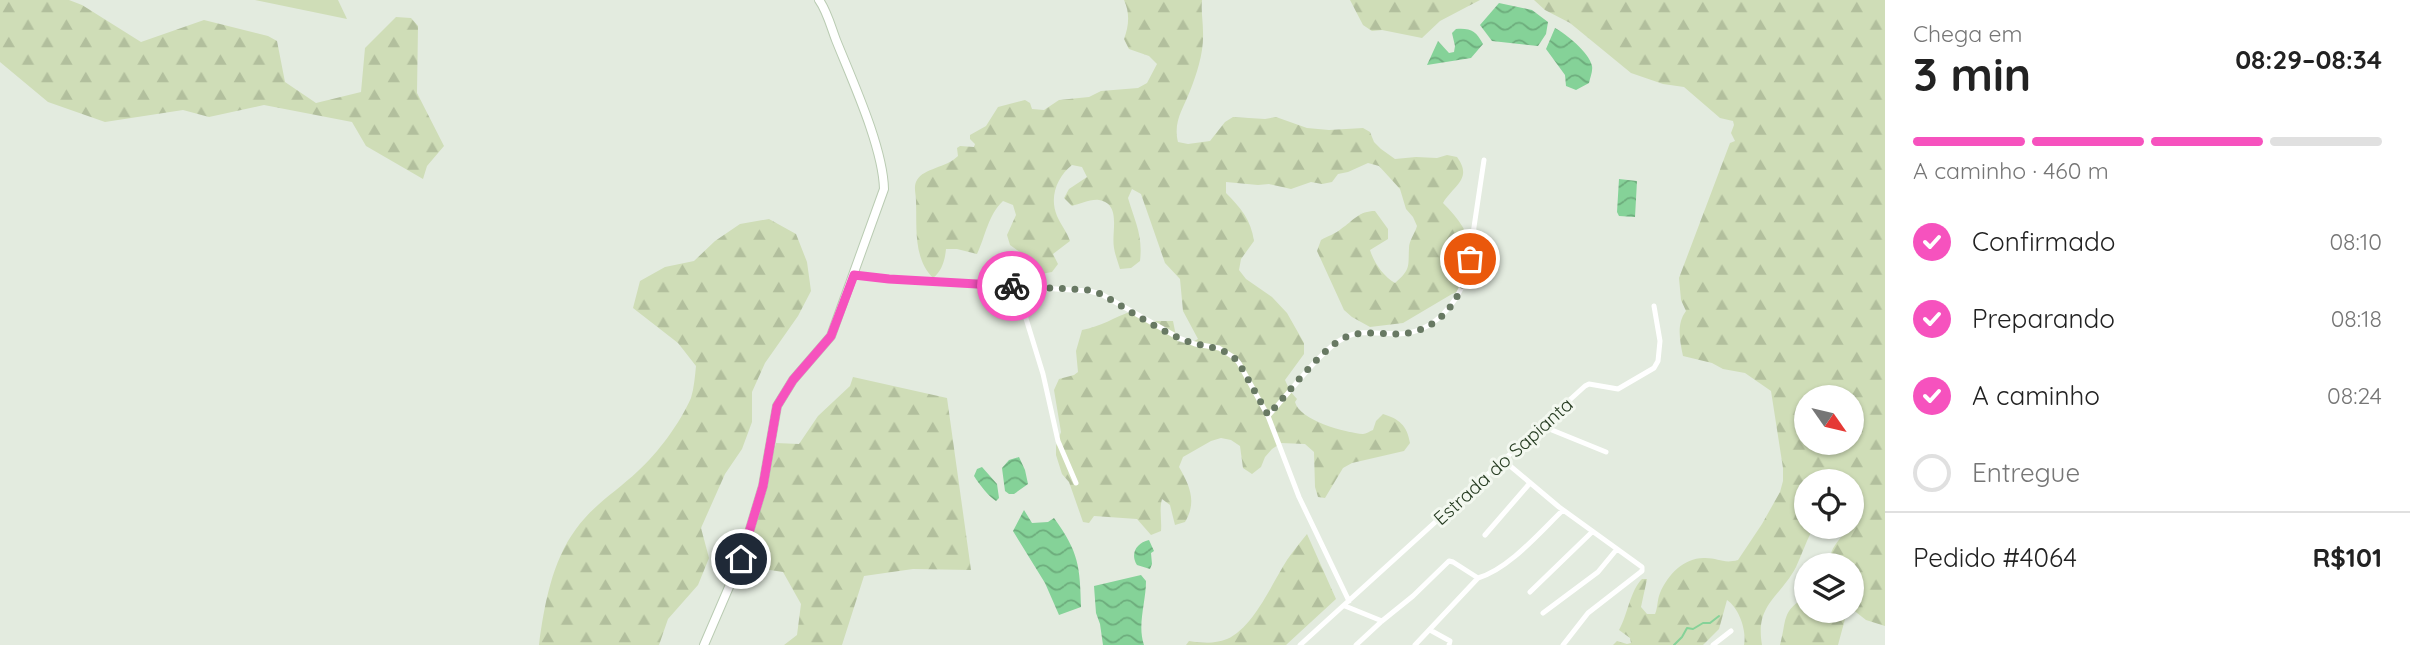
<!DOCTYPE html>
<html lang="pt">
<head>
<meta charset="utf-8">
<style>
	body { margin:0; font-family:Quicksand,sans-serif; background:#f2f2f2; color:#222; height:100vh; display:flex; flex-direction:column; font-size:26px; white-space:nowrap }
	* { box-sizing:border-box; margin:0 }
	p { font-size:23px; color:#767676 }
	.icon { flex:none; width:38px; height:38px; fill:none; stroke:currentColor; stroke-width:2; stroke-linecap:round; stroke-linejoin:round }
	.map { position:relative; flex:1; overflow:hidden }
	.sheet { display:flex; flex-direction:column; background:#fff; width:525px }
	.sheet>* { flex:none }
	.needle { width:46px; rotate:124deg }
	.buttons { position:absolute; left:1794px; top:385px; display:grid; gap:14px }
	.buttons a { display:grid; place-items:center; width:70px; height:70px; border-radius:50%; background:#fff; box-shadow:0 2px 5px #0004; font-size:35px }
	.pin { position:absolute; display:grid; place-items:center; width:60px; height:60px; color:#fff; margin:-30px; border:4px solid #fff; border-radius:50%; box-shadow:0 2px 7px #0007 }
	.courier { position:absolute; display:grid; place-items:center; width:70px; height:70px; margin:-35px; border:5px solid #f652be; border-radius:50%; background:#fff; color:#222; box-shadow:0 2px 9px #0007 }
	.overview em { font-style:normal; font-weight:700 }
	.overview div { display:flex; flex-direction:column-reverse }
	.overview { display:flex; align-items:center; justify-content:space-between; height:119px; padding:0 28px }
	h1 { font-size:46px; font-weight:700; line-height:52px }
	.bar { display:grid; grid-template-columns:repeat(4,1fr); gap:10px 7px; align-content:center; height:84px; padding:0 28px }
	.bar i { height:9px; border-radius:5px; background:#e0e0e0 }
	.bar .selected { background:#f652be }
	.bar p { grid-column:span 4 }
	.line { display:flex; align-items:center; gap:18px; padding:0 28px; border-top:2px solid #e0e0e0 }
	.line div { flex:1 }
	ol { padding:0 28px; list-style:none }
	li { display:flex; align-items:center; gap:21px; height:77px }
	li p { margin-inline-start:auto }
	li .icon { padding:7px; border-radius:50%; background:#f652be; color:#fff; stroke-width:4 }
	li:last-child { color:#767676 }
	li i { width:38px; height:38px; border:4px solid #e0e0e0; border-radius:50% }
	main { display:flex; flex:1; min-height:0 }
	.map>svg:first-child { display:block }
	.green { fill:#cfddb7 }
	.forest { fill:url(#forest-firs); fill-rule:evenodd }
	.water { fill:url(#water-waves) }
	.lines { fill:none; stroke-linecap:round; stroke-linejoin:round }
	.stream { stroke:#85d298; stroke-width:2 }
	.secondary-casing { stroke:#b9cbb2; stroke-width:10 }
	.minor { stroke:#fff; stroke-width:5 }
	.secondary { stroke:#fff; stroke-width:8 }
	.done { stroke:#687963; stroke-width:7; stroke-dasharray:0 12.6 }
	.route { stroke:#f652be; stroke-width:9 }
	.labels { text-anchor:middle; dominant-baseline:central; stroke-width:6; stroke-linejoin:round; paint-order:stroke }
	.street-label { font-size:19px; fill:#253b20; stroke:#f3f8f0 }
</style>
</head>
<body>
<main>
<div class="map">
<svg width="1885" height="645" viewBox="0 0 1885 645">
	<defs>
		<pattern id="forest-firs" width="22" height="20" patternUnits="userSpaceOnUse" patternTransform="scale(1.75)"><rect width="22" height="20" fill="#cfddb7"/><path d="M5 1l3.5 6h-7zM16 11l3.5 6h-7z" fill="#b2bf9d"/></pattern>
		<pattern id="water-waves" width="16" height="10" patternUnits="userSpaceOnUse" patternTransform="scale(1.75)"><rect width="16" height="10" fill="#85d298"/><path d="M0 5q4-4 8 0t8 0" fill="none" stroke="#6dac7c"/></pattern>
	</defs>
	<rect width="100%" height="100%" fill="#e3ebdf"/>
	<path class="green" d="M 255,0 L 338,0 L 347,19 Z"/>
	<path class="forest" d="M 0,0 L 69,0 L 82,5 L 141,42 L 204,20 L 268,36 L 277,41 L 285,82 L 316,103 L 361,92 L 365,48 L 396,17 L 411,18 L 418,26 L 417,93 L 444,146 L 427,166 L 423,179 L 366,146 L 352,122 L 264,105 L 209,117 L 183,110 L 105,122 L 48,102 L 0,62 Z
		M 1124,0 L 1202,0 C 1201,12 1203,21 1203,32 C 1204,52 1197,73 1190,91 C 1183,109 1173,122 1178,142 L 1188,144 L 1210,141 L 1225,122 L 1233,117 L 1265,119 L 1276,117 L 1307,128 L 1329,130 L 1363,128 L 1370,132 L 1374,142 L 1381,149 L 1395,159 L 1416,157 L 1437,158 L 1447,155 L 1457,157 C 1473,179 1454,185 1443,203 C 1466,225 1483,255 1468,287 L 1452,294 L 1403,323 L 1370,327 L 1352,317 L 1344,310 L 1317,251 L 1321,240 C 1328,236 1335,234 1341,229 C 1354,220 1359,211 1375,211 L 1388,229 L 1388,239 L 1370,250 C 1374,263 1383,276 1395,283 C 1411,269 1408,267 1409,248 C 1409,241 1415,233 1417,226 L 1413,217 L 1406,209 L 1400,189 L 1379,166 L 1368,163 L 1348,172 L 1338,174 L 1332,182 L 1322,184 L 1311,182 L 1291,189 L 1269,184 L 1258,185 L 1226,182 L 1226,193 C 1241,208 1251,220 1254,241 L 1241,259 L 1239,270 L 1246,279 L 1272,297 L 1287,313 L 1304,343 L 1304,354 L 1285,380 L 1290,391 L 1297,399 L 1295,402 C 1299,420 1346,433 1363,434 C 1366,434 1370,431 1373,430 L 1376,421 L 1383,414 C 1399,419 1407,425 1410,443 L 1404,451 L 1352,463 L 1343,468 L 1325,498 L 1318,497 L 1315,487 L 1314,452 L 1305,444 L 1281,443 L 1272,449 L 1265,457 L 1261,467 L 1252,474 L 1243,468 L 1240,446 L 1231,440 L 1221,438 L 1211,441 L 1183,457 L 1179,467 C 1190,486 1197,502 1185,522 L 1175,525 L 1170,505 L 1162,499 C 1159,510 1162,520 1161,531 L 1151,535 L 1137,519 L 1094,516 L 1089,523 L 1083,522 L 1069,482 L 1062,474 L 1056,455 L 1056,446 L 1061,432 L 1054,390 L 1059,379 L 1074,375 L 1078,372 L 1076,351 L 1082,330 C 1100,327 1115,317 1132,311 L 1151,321 L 1173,321 L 1177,341 L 1188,344 L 1198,339 L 1183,311 L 1180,279 L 1165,263 L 1141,194 L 1132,189 L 1128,198 C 1135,222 1143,235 1140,261 L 1131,268 L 1120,269 C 1118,262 1115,255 1114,248 C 1111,232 1122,204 1099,200 C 1090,199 1080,204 1072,206 L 1064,198 L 1069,189 L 1087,177 L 1082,167 L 1072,165 C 1057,177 1049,197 1057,216 C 1061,225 1067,232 1070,241 L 1053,254 L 1058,264 L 1052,272 L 1041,274 L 1027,257 L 1010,245 L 1007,235 L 1016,215 L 1013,205 L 1003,201 C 988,215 986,235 977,254 L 957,249 L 946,249 C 945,260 942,271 933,278 C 913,258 917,227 916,201 C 916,193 913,187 917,180 C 924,168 946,168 958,156 L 957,148 L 960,146 L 974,147 L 975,144 L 970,139 L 970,135 L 986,126 L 998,107 L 1025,100 L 1030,103 L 1032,109 L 1044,110 L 1059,100 L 1089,97 L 1101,91 L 1138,88 L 1147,83 L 1157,64 L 1149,56 L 1129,49 L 1124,39 C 1129,26 1130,13 1124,0 Z
		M 1350,0 L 1480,0 L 1440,21 L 1422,38 L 1382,30 L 1372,31 L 1363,25 Z
		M 1534,0 L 1885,0 L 1885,626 L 1866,620 L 1852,609 L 1852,565 L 1831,565 C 1827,552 1837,543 1845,532 L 1841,527 L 1852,527 L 1852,481 L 1806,481 L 1806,527 L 1814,527 C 1807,539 1802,554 1796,567 C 1779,599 1755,604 1762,645 L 1744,645 C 1747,631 1739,608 1727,600 L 1719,629 L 1703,645 L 1613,645 L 1617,641 L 1627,644 L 1631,643 L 1630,638 L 1619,630 C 1628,614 1630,591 1642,579 L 1647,579 L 1641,607 L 1647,614 L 1655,614 C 1658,607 1657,600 1660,593 C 1668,574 1685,557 1705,558 C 1719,558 1723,564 1738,560 L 1762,524 L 1780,492 L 1783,481 L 1783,468 L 1771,391 L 1745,373 L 1723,369 L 1712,363 L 1683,356 C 1680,341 1676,324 1686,311 L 1681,300 L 1679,278 L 1730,143 L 1735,141 L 1731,133 L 1734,125 L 1733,121 L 1720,118 L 1684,87 L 1663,84 L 1631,73 L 1570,23 L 1545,10 ZM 1806,397 L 1852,397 L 1852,443 L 1806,443 Z
		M 769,219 L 796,234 L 807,262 L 811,291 L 798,316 L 765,363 L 752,392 L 752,422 L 742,449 L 725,474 L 701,528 L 709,558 L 698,585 L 668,619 L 659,645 L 539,645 C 544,606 552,561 576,529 C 593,505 617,491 638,471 C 658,453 680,423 691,398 C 694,388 695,376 696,366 L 678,343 L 633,308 L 640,281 L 665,267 L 694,261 L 715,241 L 740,224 Z
		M 853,377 L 947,398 L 971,570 L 913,569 L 864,576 L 842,645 L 784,645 L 797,635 L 801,604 L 783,572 L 745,566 L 776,443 L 799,444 L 818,416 L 850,386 Z
		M 1307,534 L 1336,599 L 1286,645 L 1186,645 L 1189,641 C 1203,643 1214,644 1227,639 C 1254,627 1272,583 1287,560 C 1293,551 1300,543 1307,534 Z
		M 1806,597 L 1806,611 L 1840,611 L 1845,619 L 1838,645 L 1780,645 C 1787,620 1781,611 1806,597 Z"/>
	<path class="water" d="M 1499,3 L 1532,10 L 1548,22 L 1546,34 L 1538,46 L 1492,41 L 1480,25 Z
		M 1555,28 C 1566,34 1589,52 1592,66 C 1593,71 1590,78 1589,83 L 1576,90 L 1566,86 L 1565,75 L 1546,49 Z
		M 1456,29 C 1471,28 1476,31 1483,44 L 1471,58 L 1427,65 L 1438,41 L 1449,53 L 1454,52 L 1455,46 L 1452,33 Z
		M 1619,179 L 1637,181 L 1635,217 L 1619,216 L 1617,212 Z
		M 1019,457 L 1025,470 L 1028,484 L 1014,494 L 1009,494 L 1005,491 L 1002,468 L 1009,460 Z
		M 982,467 L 997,484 L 999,498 L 996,501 C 989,497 979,484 974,476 L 977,469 Z
		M 1024,510 L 1032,523 L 1048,522 L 1054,518 C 1079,552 1080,567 1081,607 L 1059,615 L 1045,583 L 1013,531 Z
		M 1149,540 L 1154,551 L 1151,553 L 1152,564 L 1150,569 L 1137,565 C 1130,554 1136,543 1149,540 Z
		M 1141,575 L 1146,581 C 1146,602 1137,625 1144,645 L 1103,645 L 1100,624 L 1096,613 L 1094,586 Z"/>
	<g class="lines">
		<path class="stream" d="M 1674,645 L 1682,637 L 1687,628 L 1693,629 L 1703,623 L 1710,623 L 1719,616"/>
		<defs>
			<path id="secondary" d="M 704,645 L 741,559 L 763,486 L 777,406 L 793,380 L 831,336 L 884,189 C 883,147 852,80 836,40 C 831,27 827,11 819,0"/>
		</defs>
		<use href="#secondary" class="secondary-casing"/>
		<path class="minor" d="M 854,275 L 889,279 L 1089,291 L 1101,294 L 1179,338 L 1195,344 L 1219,348 L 1235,358 L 1239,363 L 1268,416 L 1299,497 L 1349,601
			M 1016,286 L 1043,374 L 1058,441 L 1076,483
			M 1268,416 C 1287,396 1321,349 1344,338 C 1360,329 1380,334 1398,334 C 1433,333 1457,305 1467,274 L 1484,160
			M 1542,426 L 1606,452
			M 1503,460 L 1559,507 L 1642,567 L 1642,571 L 1588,613 L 1563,645
			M 1485,535 L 1530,483
			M 1530,592 L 1592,532
			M 1345,606 L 1382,621
			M 1543,613 L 1598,572 L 1617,549
			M 1430,630 L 1450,641 L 1449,645
			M 1300,645 L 1585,386 L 1589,384 L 1618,389 L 1654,368 L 1658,361 L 1660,341 L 1654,306
			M 1356,645 L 1382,621 L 1413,596 L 1449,561 L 1453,562 L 1478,578 C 1509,569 1540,532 1563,510
			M 1415,645 L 1478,578
			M 1713,645 L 1731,631"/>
		<use href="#secondary" class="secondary"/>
	</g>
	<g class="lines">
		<path class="done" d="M 1012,286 L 1089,290 L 1101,294 C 1127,309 1152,326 1179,338 C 1200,348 1224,344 1239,363 L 1268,415 C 1287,395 1321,349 1344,338 C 1360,330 1380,334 1397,334 C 1441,333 1463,297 1470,259"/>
		<path class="route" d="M 741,559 L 763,486 L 777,406 L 793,380 L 831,336 L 854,275 L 889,279 L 1012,286"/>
	</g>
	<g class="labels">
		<g class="street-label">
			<text transform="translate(1503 461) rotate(-42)">Estrada do Sapianta</text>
		</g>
	</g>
</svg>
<div class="buttons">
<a><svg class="needle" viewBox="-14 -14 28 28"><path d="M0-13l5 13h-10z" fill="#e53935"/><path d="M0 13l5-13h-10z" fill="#767676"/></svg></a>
<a><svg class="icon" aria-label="locate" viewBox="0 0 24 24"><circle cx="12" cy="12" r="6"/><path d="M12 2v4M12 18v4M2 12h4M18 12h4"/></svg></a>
<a><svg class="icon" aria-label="layers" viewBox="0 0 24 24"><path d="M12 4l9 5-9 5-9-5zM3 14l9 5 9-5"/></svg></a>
</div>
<div class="pin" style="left:1470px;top:259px;background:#ea580c"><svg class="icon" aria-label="bag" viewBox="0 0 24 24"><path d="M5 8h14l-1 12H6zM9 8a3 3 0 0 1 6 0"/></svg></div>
<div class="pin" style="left:741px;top:559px;background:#1f2937"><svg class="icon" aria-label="home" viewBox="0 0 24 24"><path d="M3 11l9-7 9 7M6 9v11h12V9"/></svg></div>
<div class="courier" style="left:1012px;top:286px"><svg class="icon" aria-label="bike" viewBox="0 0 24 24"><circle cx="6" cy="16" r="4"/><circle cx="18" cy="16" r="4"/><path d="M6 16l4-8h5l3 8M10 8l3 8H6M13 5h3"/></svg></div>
</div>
<section class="sheet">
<div class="overview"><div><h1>3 min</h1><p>Chega em</p></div><em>08:29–08:34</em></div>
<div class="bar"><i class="selected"></i><i class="selected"></i><i class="selected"></i><i></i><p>A caminho · 460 m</p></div>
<ol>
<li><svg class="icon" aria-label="check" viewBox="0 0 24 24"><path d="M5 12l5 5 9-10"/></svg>Confirmado<p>08:10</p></li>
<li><svg class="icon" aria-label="check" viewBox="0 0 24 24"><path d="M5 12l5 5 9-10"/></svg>Preparando<p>08:18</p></li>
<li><svg class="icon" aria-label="check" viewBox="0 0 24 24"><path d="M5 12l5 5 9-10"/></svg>A caminho<p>08:24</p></li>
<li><i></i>Entregue</li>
</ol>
<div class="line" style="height:91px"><div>Pedido #4064</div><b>R$101</b></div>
</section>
</main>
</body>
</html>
